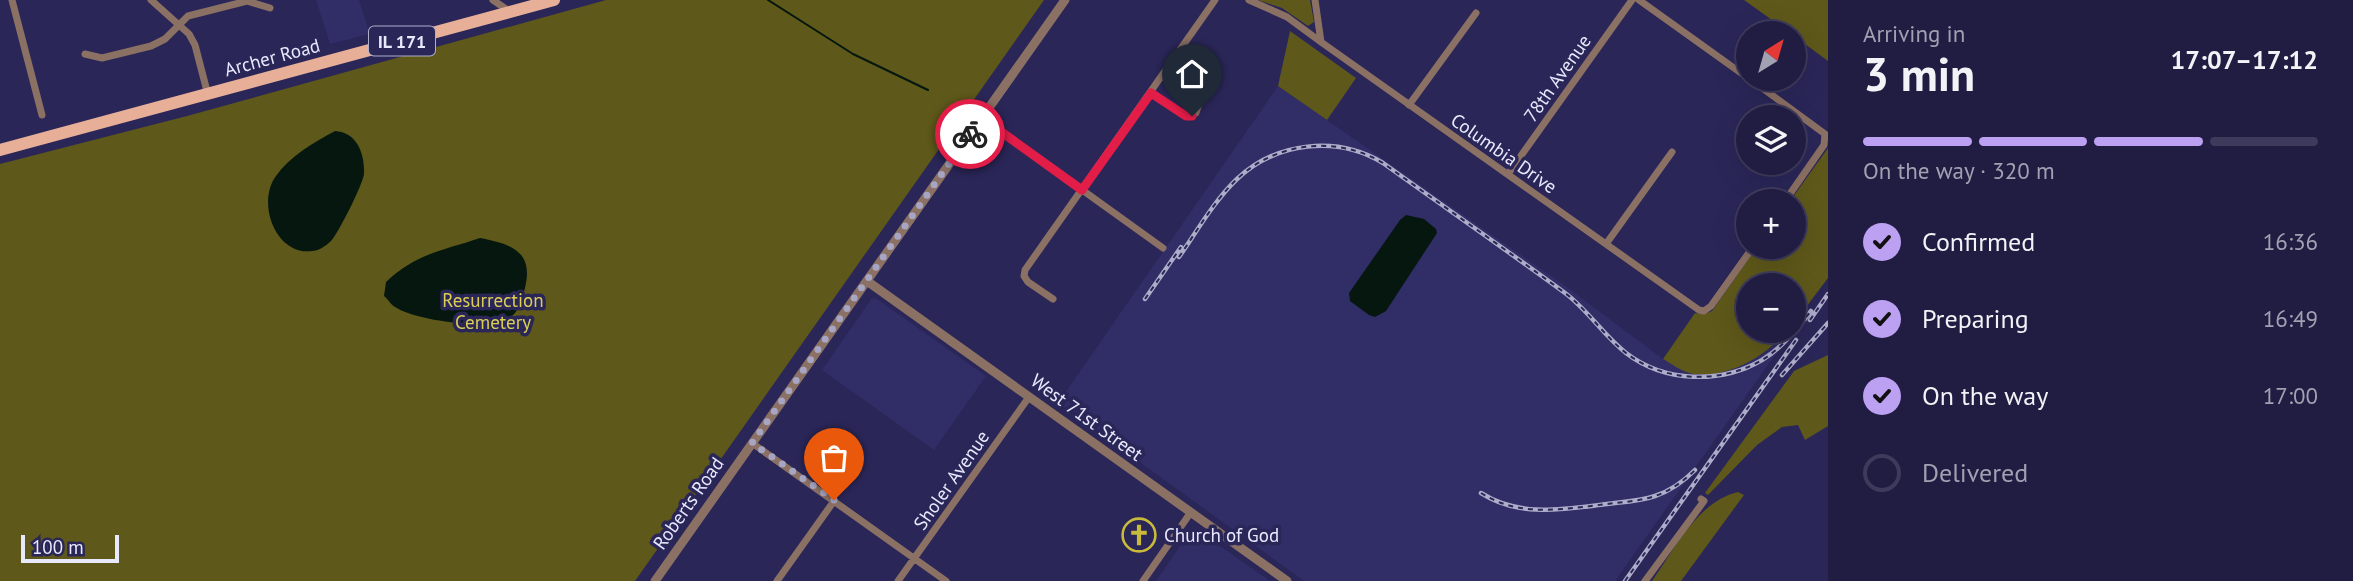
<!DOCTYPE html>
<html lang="en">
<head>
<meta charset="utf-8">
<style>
	body { margin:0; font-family:"PT Sans",sans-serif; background:#282549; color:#f1f3f6; height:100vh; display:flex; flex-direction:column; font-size:26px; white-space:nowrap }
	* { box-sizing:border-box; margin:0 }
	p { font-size:23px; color:#a2a1b2 }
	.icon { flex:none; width:38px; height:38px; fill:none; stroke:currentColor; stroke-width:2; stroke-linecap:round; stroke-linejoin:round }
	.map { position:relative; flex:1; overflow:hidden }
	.drawer { display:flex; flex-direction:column; background:#201c42; width:525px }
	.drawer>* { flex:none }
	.needle { width:46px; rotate:37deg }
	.tools { position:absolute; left:1736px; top:21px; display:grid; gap:14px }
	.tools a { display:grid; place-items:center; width:70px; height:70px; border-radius:50%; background:#201c42; box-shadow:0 7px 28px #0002,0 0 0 2px #3d3a5b; font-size:35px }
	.scale { position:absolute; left:21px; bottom:18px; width:98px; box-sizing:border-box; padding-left:7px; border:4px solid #e8e9fd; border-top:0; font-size:19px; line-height:24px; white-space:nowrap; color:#e8e9fd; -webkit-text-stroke:5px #2a2658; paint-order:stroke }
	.pin { position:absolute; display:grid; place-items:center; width:60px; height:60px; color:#fff; margin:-72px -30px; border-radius:50% 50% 50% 0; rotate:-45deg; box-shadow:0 0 7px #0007 }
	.pin .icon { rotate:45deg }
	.courier { position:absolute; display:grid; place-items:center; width:70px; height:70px; margin:-35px; border:5px solid #e11d48; border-radius:50%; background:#fff; color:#222; box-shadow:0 2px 9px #0007 }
	.summary em { font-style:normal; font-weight:800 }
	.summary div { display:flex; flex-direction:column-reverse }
	.summary { display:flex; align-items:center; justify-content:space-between; height:119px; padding:0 35px }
	h1 { font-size:46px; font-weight:800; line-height:52px }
	.bar { display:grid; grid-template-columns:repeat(4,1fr); gap:10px 7px; align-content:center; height:84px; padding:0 35px }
	.bar i { height:9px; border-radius:5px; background:#3d3a5b }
	.bar .current { background:#bca0f2 }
	.bar p { grid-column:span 4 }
	ol { padding:0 35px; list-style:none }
	li { display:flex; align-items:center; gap:21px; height:77px }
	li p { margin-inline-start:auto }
	li .icon { padding:7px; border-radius:50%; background:#bca0f2; color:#111; stroke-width:4 }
	li:last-child { color:#a2a1b2 }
	li i { width:38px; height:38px; border:4px solid #3d3a5b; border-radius:50% }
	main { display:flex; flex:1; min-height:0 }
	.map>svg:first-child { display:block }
	.built { fill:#312d66 }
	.green { fill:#5e581a }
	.water { fill:#05170f }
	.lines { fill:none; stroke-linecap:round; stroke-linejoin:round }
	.stream { stroke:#05170f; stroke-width:2 }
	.minor { stroke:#8b7064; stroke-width:7 }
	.tertiary { stroke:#8b7064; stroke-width:9 }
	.primary { stroke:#e8af98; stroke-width:12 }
	.rail-casing { stroke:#adadca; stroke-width:4.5 }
	.rail { stroke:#2a2658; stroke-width:2; stroke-dasharray:5; stroke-linecap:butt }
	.done { stroke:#a6a5c3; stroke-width:7; stroke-dasharray:0 12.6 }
	.route { stroke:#e11d48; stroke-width:9 }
	.labels { text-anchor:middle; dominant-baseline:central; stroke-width:7; stroke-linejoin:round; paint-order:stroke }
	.shield { fill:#2a2658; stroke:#afaecc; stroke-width:2 }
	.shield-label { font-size:18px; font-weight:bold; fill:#e8e9fd }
	.street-label { font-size:19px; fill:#e8e9fd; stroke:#2a2658 }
	.park-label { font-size:19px; fill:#dbce54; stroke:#2a2658 }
	.poi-label { font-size:19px; fill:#e8e9fd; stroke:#2a2658; text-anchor:start }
</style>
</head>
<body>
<main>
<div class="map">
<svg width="1828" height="581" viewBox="0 0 1828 581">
	<rect width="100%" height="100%" fill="#2a2658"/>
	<path class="built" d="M 316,0 L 359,0 L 370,34 L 330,44 Z
		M 1278,86 L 1560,282 L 1663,359 L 1685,372 L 1694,374 L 1729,370 L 1771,347 L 1787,331 L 1792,331 L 1615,581 L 1304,581 L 1058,403 Z
		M 872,298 L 877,299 L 986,376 L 934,450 L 822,370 Z
		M 1193,527 L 1270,581 L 1156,581 Z"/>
	<path class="green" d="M 606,0 L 1044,0 L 635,581 L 0,581 L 0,164 L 187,116 Z
		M 1258,0 L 1310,0 L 1314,22 L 1308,26 L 1282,8 Z
		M 1744,0 L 1828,0 L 1828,61 L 1794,36 L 1794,33 L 1790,33 Z
		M 1290,31 L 1356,78 L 1327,120 L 1278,86 Z
		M 1828,148 L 1828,278 L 1794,323 L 1794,285 L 1748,285 L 1748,331 L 1787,331 C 1764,357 1729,378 1693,374 C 1682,372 1672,364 1663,359 L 1695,313 L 1705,314 L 1712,311 L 1757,247 L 1794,247 L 1794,201 L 1790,201 Z
		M 1828,355 L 1828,426 L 1805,440 L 1798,425 L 1782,427 L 1757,445 L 1708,495 L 1705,493 L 1794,371 Z
		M 1738,492 L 1744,495 L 1681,581 L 1652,581 C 1674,550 1698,501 1738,492 Z"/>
	<path class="water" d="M 335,131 C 357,132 365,154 364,174 C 363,184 338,234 331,241 C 326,246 318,251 312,251 C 276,256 256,203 276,176 C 290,156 313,143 335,131 Z
		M 1406,215 L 1424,219 L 1436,229 L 1437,233 L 1386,311 L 1375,317 L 1369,315 L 1350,301 L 1349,293 L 1400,220 Z
		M 480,238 C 511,244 534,251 525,288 C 523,295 520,307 515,313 C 498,333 416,321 395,307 C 391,305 388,299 384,296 L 386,282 C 417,253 442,251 480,238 Z"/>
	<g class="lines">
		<path class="stream" d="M 768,0 L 853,54 L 928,90"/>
		<path class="minor" d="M 12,0 L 42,115
			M 151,0 L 189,34 L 195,45 L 208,95
			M 493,0 L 509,11
			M 1249,0 L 1287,17 L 1321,42
			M 1315,0 L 1321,42 L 1699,310 L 1704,311 L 1711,306 L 1753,247
			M 1639,0 L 1748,78
			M 85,54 L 102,58 L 151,46 L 165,39 L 188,16 L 247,1 L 270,8
			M 1750,79 L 1825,134 L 1824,145 L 1785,201
			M 1151,93 L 1187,116 L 1196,113 L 1199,104 L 1196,99 L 1162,76
			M 1409,105 L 1476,13
			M 982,118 L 1163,248
			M 1508,174 L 1632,0
			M 1606,244 L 1672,152
			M 1053,299 L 1028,282 L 1024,276 L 1025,270 L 1215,0
			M 752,443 L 946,581
			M 777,581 L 834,501
			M 898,581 L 1029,397
			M 1143,581 L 1191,512
			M 1645,581 L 1704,501 L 1701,499"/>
		<path class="tertiary" d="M 867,281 L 1287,581
			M 655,581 L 1065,0"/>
		<path class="primary" d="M 0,150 L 554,0"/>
		<defs>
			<path id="rail" d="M 1179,257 C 1197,231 1214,201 1237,179 C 1276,142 1337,135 1383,163 C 1443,206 1505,249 1565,293 C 1588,310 1603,335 1626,353 C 1665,383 1721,384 1762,360 C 1782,348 1797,329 1811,311
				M 1145,299 L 1181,247
				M 1810,320 L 1828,294
				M 1782,375 L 1828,323
				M 1481,493 C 1520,518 1564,509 1607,504 C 1623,502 1640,501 1655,496 C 1670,491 1684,481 1695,470
				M 1625,581 L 1796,340"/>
		</defs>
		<use href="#rail" class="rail-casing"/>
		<use href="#rail" class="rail"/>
	</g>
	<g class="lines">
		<path class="done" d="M 834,500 L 752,443 L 970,134"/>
		<path class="route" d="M 970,134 L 982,118 L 1082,190 L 1151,93 L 1186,116 L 1192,116"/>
	</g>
	<defs>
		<symbol id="church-ring" viewBox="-11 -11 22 22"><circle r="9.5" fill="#2a2658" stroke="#c8bb3b" stroke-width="1.5"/><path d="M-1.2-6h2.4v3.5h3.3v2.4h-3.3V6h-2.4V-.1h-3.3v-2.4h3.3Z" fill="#c8bb3b"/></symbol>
	</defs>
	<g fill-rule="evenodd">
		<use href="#church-ring" x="1120" y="516" width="38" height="38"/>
	</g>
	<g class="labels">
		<rect class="shield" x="369" y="26.5" width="66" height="29" rx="5"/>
		<g class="shield-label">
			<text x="402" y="41">IL 171</text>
		</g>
		<g class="street-label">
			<text transform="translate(272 57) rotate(-15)">Archer Road</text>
			<text transform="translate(1557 78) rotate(-55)">78th Avenue</text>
			<text transform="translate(1504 153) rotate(35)">Columbia Drive</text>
			<text transform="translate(1087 417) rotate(36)">West 71st Street</text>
			<text transform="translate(951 480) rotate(-55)">Sholer Avenue</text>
			<text transform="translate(688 503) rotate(-55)">Roberts Road</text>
		</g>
		<g class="park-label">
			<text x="493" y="300">Resurrection<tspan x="493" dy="22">Cemetery</tspan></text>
		</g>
		<g class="poi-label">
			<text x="1164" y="535">Church of God</text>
		</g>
	</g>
</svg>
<div class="tools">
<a><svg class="needle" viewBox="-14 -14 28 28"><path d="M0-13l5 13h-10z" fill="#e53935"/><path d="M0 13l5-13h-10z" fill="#a2a1b2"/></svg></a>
<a><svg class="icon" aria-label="layers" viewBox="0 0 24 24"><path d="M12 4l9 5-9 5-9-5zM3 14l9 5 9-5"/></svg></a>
<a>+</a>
<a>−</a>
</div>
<div class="scale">100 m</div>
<div class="pin" style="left:834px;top:500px;background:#ea580c"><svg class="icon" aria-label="bag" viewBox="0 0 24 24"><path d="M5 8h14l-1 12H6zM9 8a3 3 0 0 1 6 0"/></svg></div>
<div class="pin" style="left:1192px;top:116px;background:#1f2937"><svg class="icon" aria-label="home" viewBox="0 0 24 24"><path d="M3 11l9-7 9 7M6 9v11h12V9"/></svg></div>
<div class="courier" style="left:970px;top:134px"><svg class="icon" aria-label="bike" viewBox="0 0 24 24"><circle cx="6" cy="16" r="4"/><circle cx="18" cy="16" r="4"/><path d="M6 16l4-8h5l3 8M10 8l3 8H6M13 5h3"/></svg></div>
</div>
<section class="drawer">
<div class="summary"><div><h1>3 min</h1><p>Arriving in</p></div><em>17:07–17:12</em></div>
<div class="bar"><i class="current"></i><i class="current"></i><i class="current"></i><i></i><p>On the way · 320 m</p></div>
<ol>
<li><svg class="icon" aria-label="check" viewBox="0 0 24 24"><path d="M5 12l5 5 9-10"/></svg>Confirmed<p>16:36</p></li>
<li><svg class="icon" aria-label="check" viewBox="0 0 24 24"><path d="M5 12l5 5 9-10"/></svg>Preparing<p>16:49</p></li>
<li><svg class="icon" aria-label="check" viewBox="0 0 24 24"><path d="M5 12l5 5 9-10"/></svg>On the way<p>17:00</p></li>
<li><i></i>Delivered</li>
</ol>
</section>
</main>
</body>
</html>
